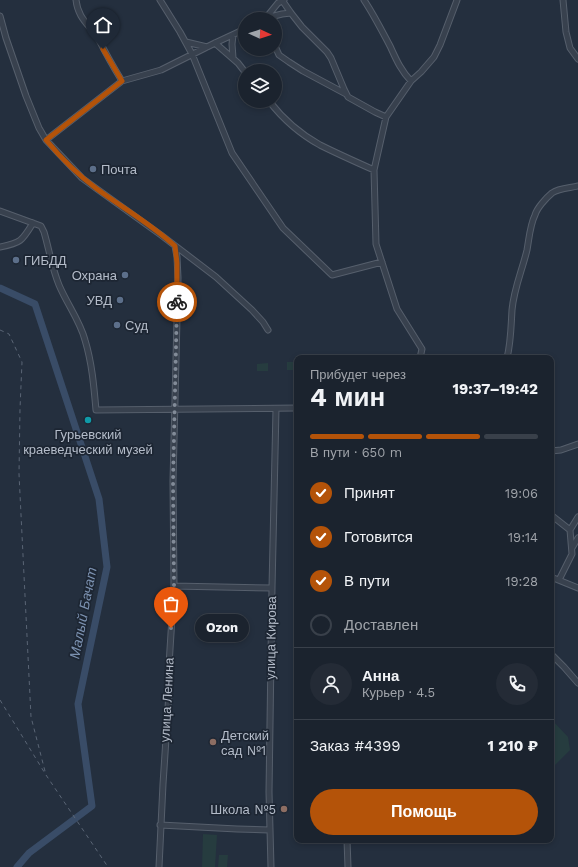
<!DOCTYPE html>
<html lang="ru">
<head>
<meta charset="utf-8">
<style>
	body { margin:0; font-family:"Work Sans",sans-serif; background:#242b36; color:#f1f3f6; height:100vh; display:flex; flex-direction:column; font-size:15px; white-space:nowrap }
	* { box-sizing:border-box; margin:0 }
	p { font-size:13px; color:#a0a4aa }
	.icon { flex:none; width:22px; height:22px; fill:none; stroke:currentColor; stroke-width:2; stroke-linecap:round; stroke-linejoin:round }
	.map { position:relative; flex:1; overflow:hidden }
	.drawer { position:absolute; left:294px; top:355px; width:260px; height:488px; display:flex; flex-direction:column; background:#1b232e; border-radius:8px; box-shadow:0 2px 6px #0003,0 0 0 1px #39404a }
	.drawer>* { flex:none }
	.needle { width:26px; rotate:93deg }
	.buttons { position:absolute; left:238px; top:12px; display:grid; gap:8px }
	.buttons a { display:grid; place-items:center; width:44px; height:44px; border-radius:50%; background:#1b232e; box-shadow:0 2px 6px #0003,0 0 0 1px #39404a; font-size:20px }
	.pin { position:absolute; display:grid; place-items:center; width:34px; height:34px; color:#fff; margin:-41px -17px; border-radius:50% 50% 50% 0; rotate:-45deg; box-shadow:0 0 4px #0007 }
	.pin .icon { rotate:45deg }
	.courier { position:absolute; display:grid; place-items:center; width:40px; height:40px; margin:-20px; border:3px solid #b45309; border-radius:50%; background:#fff; color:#222; box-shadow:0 1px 5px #0007 }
	.bubble { position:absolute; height:28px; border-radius:14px; background:#1b232e; box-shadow:0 2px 6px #0003,0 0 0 1px #39404a; font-size:13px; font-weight:700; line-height:28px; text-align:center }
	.overview em { font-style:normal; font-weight:700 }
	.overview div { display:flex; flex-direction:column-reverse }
	.overview { display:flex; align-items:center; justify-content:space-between; height:68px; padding:0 16px }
	h1 { font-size:26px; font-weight:700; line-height:30px }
	.bar { display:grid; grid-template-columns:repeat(4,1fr); gap:6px 4px; align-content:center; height:48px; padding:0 16px }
	.bar i { height:5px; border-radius:3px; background:#39404a }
	.bar .on { background:#b45309 }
	.bar p { grid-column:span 4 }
	.line { display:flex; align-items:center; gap:10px; padding:0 16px; border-top:1px solid #39404a }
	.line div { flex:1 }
	.round { display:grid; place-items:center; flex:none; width:42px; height:42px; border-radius:21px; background:#242b36 }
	ol { padding:0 16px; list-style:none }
	li { display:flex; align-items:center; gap:12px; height:44px }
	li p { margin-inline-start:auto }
	li .icon { padding:4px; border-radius:50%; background:#b45309; color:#fff; stroke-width:4 }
	li:last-child { color:#a0a4aa }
	li i { width:22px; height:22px; border:2px solid #39404a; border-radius:50% }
	.button { display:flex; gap:8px; margin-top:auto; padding:8px 16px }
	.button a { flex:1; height:46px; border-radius:24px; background:#b45309; color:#fff; font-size:16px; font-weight:700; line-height:46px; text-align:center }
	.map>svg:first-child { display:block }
	.green { fill:#263c3f }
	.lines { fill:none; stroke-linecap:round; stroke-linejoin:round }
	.river { stroke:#394c67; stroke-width:7 }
	.minor-casing { stroke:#565f6c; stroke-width:7 }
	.minor { stroke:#38414e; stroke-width:5 }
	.rail { stroke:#5a6575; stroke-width:1; stroke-dasharray:4 4; stroke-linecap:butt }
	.done { stroke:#828b98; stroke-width:4; stroke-dasharray:0 7.2 }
	.route { stroke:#b45309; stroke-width:5 }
	.service-dot { fill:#5c6f8a; stroke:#1d2633; stroke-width:1.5 }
	.culture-dot { fill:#0f9aa8; stroke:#1d2633; stroke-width:1.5 }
	.education-dot { fill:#8d6e63; stroke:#1d2633; stroke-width:1.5 }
	.labels { text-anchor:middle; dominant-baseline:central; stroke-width:3.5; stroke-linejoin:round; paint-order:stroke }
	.poi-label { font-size:13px; fill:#b4bcc9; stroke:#1d2633; text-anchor:start }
	.street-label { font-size:13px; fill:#b4bcc9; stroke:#1d2633 }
	.water-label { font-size:14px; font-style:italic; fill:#7c92b1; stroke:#1d2633 }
</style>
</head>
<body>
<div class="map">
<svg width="578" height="867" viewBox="0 0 578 867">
	<rect width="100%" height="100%" fill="#242f3e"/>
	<path class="green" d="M 287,362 L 297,362 L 297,370 L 287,370 Z
		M 268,363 L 268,371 L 257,371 L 257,364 Z
		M 551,719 L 568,737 L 570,750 L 555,765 L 551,765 Z
		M 203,834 L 217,835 L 215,867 L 202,867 Z
		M 219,855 L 228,855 L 227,867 L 218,867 Z"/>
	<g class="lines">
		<path class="river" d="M 0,288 L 35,304 L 99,499 L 107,567 L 78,704 L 92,806 L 29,853 L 17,867"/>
		<defs>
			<path id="minor" d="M 76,0 C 78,19 90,25 99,40 C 106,54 114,68 122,81
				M 160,0 L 180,32 L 192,54 L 232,153 L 283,228 L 332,275 L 382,262
				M 282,0 L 291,13 L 302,27 L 327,52 L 331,58 L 344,89 L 348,97 L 375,112 L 386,117
				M 364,0 C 374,15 382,31 390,46 C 396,59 401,71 411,81
				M 563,0 L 566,32 L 570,48 L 578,59
				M 0,16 L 6,38 L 26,96 L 39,128 L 46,140 L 82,178 L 97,189 L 161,235 L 216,277 L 252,310 L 263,322 L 268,330
				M 266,18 L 282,14 L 291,13
				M 265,19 L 278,3 L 284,0
				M 233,35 L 232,44 L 233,58
				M 186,42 L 207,47
				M 215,43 L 238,63 L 245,72
				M 275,46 L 279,55 L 289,62 L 303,71 L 346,94
				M 269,101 C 283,119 300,134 320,145 C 338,154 356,162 374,170
				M 46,140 L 122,81 L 161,70 L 215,43 L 245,29
				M 0,211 L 41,226 L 44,232 C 49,249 52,268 59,285 C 67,304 80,321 85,340 C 92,363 94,387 96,410 L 297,408
				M 0,247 C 21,243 22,241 33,223
				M 420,358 L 422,349 L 397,309 L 376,244 L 374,170 L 386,117 L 411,81 L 421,72 L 434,57 L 440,45 L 457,0
				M 507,358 C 511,342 511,326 512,310 C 514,288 522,271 527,250 C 529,239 530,225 535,215 C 537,208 546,198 552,193 C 559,188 570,188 578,186
				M 551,451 L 561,450 L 578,444
				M 551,515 L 570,530
				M 572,548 L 578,538
				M 551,577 L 578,588
				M 559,580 L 572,554 L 570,530 L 578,517
				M 174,586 L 272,588
				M 551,654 L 564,667 L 578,683
				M 160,825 L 237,829 L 269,830
				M 347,840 L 348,867
				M 159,867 L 163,784 L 169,693 L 169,665 L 174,586 L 173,481 L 178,278 L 177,257 L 175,246
				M 271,867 L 269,792 L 272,588 L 276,409"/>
		</defs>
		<use href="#minor" class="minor-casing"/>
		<use href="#minor" class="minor"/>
		<path class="rail" d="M 0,330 L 9,334 L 22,362 L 20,409 L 19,474 L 31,717 L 46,775
			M 0,700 L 46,775 L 108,867"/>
	</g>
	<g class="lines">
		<path class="done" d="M 171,628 L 174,586 L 173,481 L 177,302"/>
		<path class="route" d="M 103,49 L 122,81 L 46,140 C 61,158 78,175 97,189 C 123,208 151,224 175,246 L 177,263 L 177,302"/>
	</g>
	<g class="service-dot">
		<circle cx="93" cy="169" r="4"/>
		<circle cx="16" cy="260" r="4"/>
		<circle cx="125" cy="275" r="4"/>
		<circle cx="120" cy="300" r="4"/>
		<circle cx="117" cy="325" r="4"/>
	</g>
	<circle class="culture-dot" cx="88" cy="420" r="4"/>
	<g class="education-dot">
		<circle cx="213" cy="742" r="4"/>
		<circle cx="284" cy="809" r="4"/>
	</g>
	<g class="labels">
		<g class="poi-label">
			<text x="101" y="169">Почта</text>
			<text x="24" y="260">ГИБДД</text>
			<text x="117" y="275" text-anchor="end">Охрана</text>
			<text x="112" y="300" text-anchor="end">УВД</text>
			<text x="125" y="325">Суд</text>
			<text x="88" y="434" text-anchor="middle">Гурьевский<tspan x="88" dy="15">краеведческий музей</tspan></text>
			<text x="221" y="735">Детский<tspan x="221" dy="15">сад №1</tspan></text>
			<text x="276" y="809" text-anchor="end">Школа №5</text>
		</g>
		<g class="street-label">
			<text transform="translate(271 638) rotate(-89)">улица Кирова</text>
			<text transform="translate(167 700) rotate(-87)">улица Ленина</text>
		</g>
		<g class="water-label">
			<text transform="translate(83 613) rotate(-79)">Малый Бачат</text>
		</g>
	</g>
</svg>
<div class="buttons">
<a><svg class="needle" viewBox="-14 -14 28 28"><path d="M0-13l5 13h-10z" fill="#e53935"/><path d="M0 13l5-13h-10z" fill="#a0a4aa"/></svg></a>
<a><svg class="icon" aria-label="layers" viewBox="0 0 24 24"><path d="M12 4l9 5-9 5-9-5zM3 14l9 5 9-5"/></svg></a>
</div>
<div class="pin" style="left:171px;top:628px;background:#ea580c"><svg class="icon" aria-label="bag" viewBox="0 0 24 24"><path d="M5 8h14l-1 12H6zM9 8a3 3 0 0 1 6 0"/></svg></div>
<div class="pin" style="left:103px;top:49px;background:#1f2937"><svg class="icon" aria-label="home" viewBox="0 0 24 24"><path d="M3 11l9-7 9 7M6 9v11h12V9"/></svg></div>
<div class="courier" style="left:177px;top:302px"><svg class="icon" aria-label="bike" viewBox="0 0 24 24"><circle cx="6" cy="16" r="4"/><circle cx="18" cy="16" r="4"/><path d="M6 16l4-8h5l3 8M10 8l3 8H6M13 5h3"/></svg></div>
<div class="bubble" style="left:195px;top:614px;width:54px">Ozon</div>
<section class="drawer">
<div class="overview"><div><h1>4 мин</h1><p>Прибудет через</p></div><em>19:37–19:42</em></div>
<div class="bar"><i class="on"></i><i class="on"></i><i class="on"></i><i></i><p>В пути · 650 m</p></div>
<ol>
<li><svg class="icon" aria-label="check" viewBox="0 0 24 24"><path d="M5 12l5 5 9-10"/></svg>Принят<p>19:06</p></li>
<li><svg class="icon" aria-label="check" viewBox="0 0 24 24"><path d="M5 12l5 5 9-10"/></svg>Готовится<p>19:14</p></li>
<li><svg class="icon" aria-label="check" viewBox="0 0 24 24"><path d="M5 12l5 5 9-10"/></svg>В пути<p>19:28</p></li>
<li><i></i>Доставлен</li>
</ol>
<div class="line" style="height:72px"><a class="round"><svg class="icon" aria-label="person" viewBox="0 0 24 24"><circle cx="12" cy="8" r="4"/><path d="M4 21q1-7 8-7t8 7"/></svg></a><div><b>Анна</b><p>Курьер · 4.5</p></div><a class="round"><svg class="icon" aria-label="phone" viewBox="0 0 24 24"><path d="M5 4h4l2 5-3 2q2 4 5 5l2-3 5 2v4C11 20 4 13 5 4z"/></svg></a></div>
<div class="line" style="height:52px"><div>Заказ #4399</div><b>1 210 ₽</b></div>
<div class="button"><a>Помощь</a></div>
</section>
</div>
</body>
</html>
